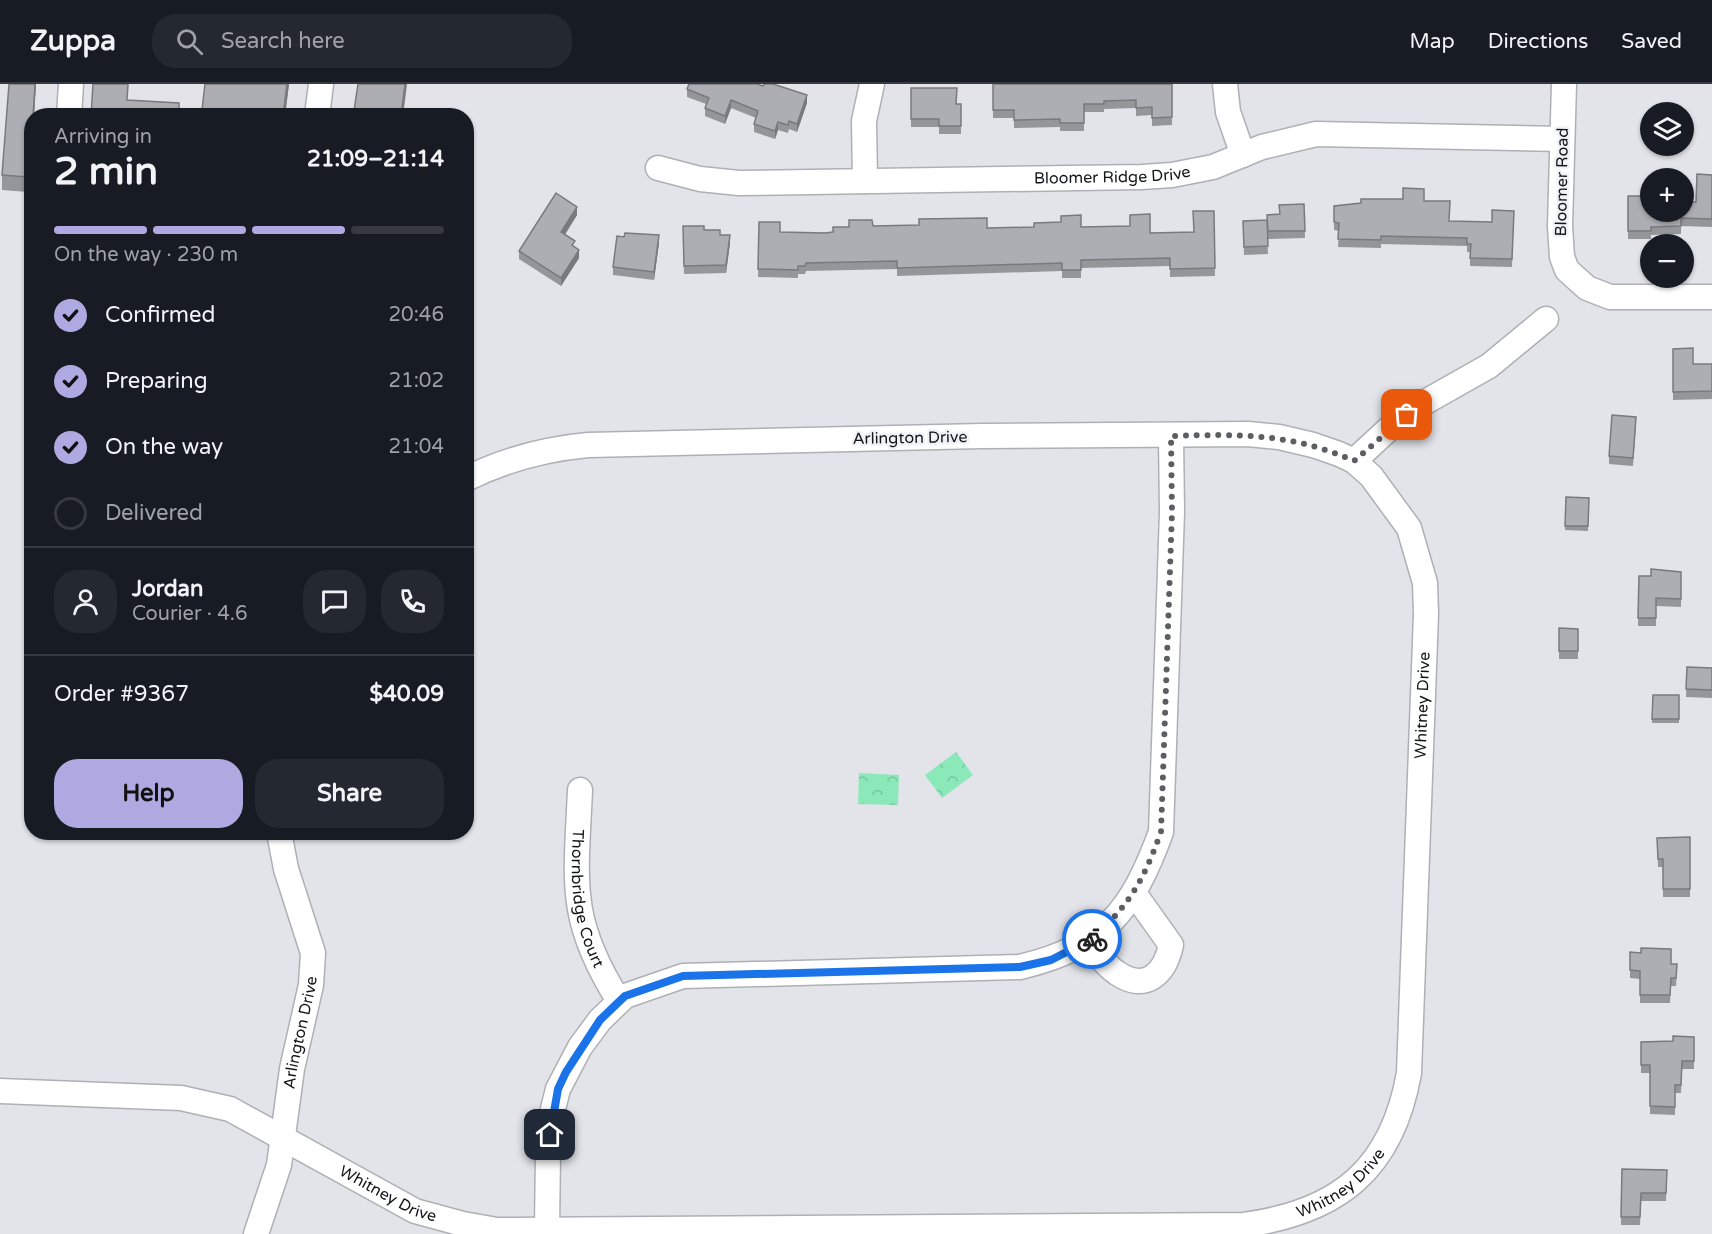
<!DOCTYPE html>
<html lang="en">
<head>
<meta charset="utf-8">
<style>
	body { margin:0; font-family:"Varela Round",sans-serif; background:#242831; color:#f1f3f6; height:100vh; display:flex; flex-direction:column; font-size:22px; white-space:nowrap }
	* { box-sizing:border-box; margin:0 }
	p { font-size:20px; color:#9ea1a6 }
	.icon { flex:none; width:33px; height:33px; fill:none; stroke:currentColor; stroke-width:2; stroke-linecap:round; stroke-linejoin:round }
	.map { position:relative; flex:1; overflow:hidden }
	.panel { position:absolute; left:24px; top:24px; width:450px; height:732px; display:flex; flex-direction:column; background:#171b24; border-radius:24px; box-shadow:0 2px 4px #0004 }
	.panel>* { flex:none }
	.fabs { position:absolute; left:1640px; top:18px; display:grid; gap:12px }
	.fabs a { display:grid; place-items:center; width:54px; height:54px; border-radius:50%; background:#171b24; box-shadow:0 2px 4px #0004; font-size:30px }
	.pin { position:absolute; display:grid; place-items:center; width:51px; height:51px; color:#fff; margin:-26px; border-radius:12px; box-shadow:0 3px 9px #0006 }
	.courier { position:absolute; display:grid; place-items:center; width:60px; height:60px; margin:-30px; border:4px solid #1a73e8; border-radius:50%; background:#fff; color:#222; box-shadow:0 2px 8px #0007 }
	.headline em { font-style:normal; font-weight:700 }
	.headline div { display:flex; flex-direction:column-reverse }
	.headline { display:flex; align-items:center; justify-content:space-between; height:102px; padding:0 30px }
	h1 { font-size:39px; font-weight:700; line-height:45px }
	.bar { display:grid; grid-template-columns:repeat(4,1fr); gap:9px 6px; align-content:center; height:72px; padding:0 30px }
	.bar i { height:8px; border-radius:4px; background:#363941 }
	.bar .selected { background:#aea9e0 }
	.bar p { grid-column:span 4 }
	.line { display:flex; align-items:center; gap:15px; padding:0 30px; border-top:2px solid #363941 }
	.line div { flex:1 }
	.round { display:grid; place-items:center; flex:none; width:63px; height:63px; border-radius:24px; background:#242831 }
	ol { padding:0 30px; list-style:none }
	li { display:flex; align-items:center; gap:18px; height:66px }
	li p { margin-inline-start:auto }
	li .icon { padding:6px; border-radius:50%; background:#aea9e0; color:#111; stroke-width:4 }
	li:last-child { color:#9ea1a6 }
	li i { width:33px; height:33px; border:3px solid #363941; border-radius:50% }
	.primary-button { display:flex; gap:12px; margin-top:auto; padding:12px 30px }
	.primary-button a { flex:1; height:69px; border-radius:24px; background:#aea9e0; color:#111; font-size:24px; font-weight:700; line-height:69px; text-align:center }
	.primary-button a+a { background:#242831; color:#f1f3f6 }
	header { display:flex; align-items:center; gap:36px; box-sizing:border-box; height:84px; padding:0 30px; background:#171b24; border-bottom:2px solid #363941 }
	header strong { font-size:28px }
	nav { display:flex; gap:33px; margin-inline-start:auto; font-size:21px }
	.search { width:420px; height:54px; background:#242831; display:flex; align-items:center; gap:15px; box-sizing:border-box; padding:0 21px; border-radius:24px; color:#9ea1a6; font-size:22px }
	.map>svg:first-child { display:block }
	.park { fill:url(#park-crowns) }
	.lines { fill:none; stroke-linecap:round; stroke-linejoin:round }
	.minor-casing { stroke:#aeb0b5; stroke-width:27 }
	.minor { stroke:#fff; stroke-width:24 }
	.wall { fill:#95969a }
	.shaded-wall { fill:#797a7d }
	.building { fill:#adaeb3; stroke:#797a7d; stroke-width:1.5 }
	.done { stroke:#5d5e61; stroke-width:6; stroke-dasharray:0 10.8 }
	.route { stroke:#1a73e8; stroke-width:8 }
	.labels { text-anchor:middle; dominant-baseline:central; stroke-width:5; stroke-linejoin:round; paint-order:stroke }
	.street-label { font-size:16px; fill:#151618; stroke:#eff2f7 }
</style>
</head>
<body>
<header>
<strong>Zuppa</strong>
<div class="search"><svg class="icon" aria-label="search" viewBox="0 0 24 24"><circle cx="10" cy="10" r="6"/><path d="M15 15l6 6"/></svg>Search here</div>
<nav><a>Map</a><a>Directions</a><a>Saved</a></nav>
</header>
<div class="map">
<svg width="1712" height="1150" viewBox="0 0 1712 1150">
	<defs>
		<pattern id="park-crowns" width="20" height="18" patternUnits="userSpaceOnUse" patternTransform="scale(1.5)"><rect width="20" height="18" fill="#8ae8b9"/><path d="M2 6a3 3 0 1 1 6 0M12 15a3 3 0 1 1 6 0" fill="none" stroke="#76c69e"/></pattern>
	</defs>
	<rect width="100%" height="100%" fill="#e2e4e9"/>
	<path class="park" d="M 956,668 L 973,691 L 942,714 L 925,691 Z
		M 859,689 L 899,691 L 898,721 L 858,720 Z"/>
	<g class="lines">
		<defs>
			<g id="minor">
				<path d="M 1225,0 L 1228,28 L 1243,71"/>
				<path d="M 1564,0 L 1560,142 L 1562,173 L 1567,186 L 1587,204 L 1610,213 L 1712,213"/>
				<path d="M 69,32 L 71,0"/>
				<path d="M 317,32 L 321,0"/>
				<path id="s1" d="M 658,84 L 700,95 L 739,99 L 1142,93 L 1172,91 L 1213,83 L 1262,63 L 1316,50 L 1562,55"/>
				<path d="M 865,97 L 864,37 L 872,0"/>
				<path d="M 1354,377 L 1394,340 L 1420,321 L 1489,282 L 1546,235"/>
				<path id="s2" d="M 580,706 C 576,798 567,835 619,917"/>
				<path d="M 1088,859 C 1097,869 1106,882 1117,889 C 1146,909 1165,889 1171,861 L 1134,809"/>
				<path id="s3" d="M 0,1007 L 181,1014 L 230,1025 L 415,1127 L 463,1140 L 497,1146 L 1244,1141 C 1339,1128 1392,1085 1409,989 L 1426,530 L 1425,499 L 1409,444 L 1371,392 L 1354,377 L 1339,370 L 1313,361 L 1279,353 L 1248,350 L 982,352 L 588,361 C 544,365 506,375 466,395"/>
				<path d="M 547,1145 L 548,1069 L 551,1033 L 558,1005 L 580,963 L 600,936 L 625,912 L 683,892 L 1020,883 C 1104,863 1132,827 1161,748 L 1172,428 L 1171,352"/>
				<path id="s4" d="M 256,1150 L 279,1081 L 292,985 L 311,901 L 313,869 L 286,785 L 279,748"/>
			</g>
		</defs>
		<use href="#minor" class="minor-casing"/>
		<use href="#minor" class="minor"/>
	</g>
	<path class="wall" d="M 9,0 L 36,0 L 34,32 L 32,32 L 32,63 L 28,108 L 2,106 L 2,91 Z
		M 205,0 L 289,0 L 285,32 L 202,32 Z
		M 993,0 L 1172,0 L 1172,41 L 1152,42 L 1152,31 L 1136,32 L 1136,24 L 1104,25 L 1104,28 L 1084,28 L 1084,47 L 1060,47 L 1060,43 L 1014,44 L 1014,34 L 993,34 Z
		M 911,4 L 956,20 L 961,20 L 961,50 L 939,50 L 939,43 L 911,43 Z
		M 687,5 L 807,19 L 797,48 L 789,45 L 788,49 L 778,46 L 775,55 L 754,48 L 754,40 L 756,34 L 731,24 L 725,40 L 705,32 L 705,24 L 706,20 L 687,13 Z
		M 1712,91 L 1712,143 L 1681,142 L 1681,150 L 1651,151 L 1651,155 L 1628,155 L 1628,112 L 1650,128 L 1696,118 Z
		M 1424,117 L 1449,137 L 1492,138 L 1514,127 L 1512,183 L 1470,182 L 1470,168 L 1467,168 L 1467,162 L 1381,160 L 1381,164 L 1338,163 L 1339,147 L 1334,146 L 1334,122 L 1361,119 Z
		M 1304,120 L 1305,154 L 1268,155 L 1267,146 L 1268,170 L 1244,171 L 1243,137 L 1267,137 L 1279,130 Z
		M 1214,127 L 1215,192 L 1170,193 L 1170,182 L 1081,184 L 1081,194 L 1062,194 L 1062,187 L 897,192 L 897,185 L 806,187 L 805,190 L 798,190 L 798,194 L 758,193 L 759,138 L 780,148 L 825,149 L 873,142 L 987,144 L 1081,143 L 1150,149 L 1194,148 Z
		M 577,131 L 565,151 L 579,174 L 561,202 L 519,175 L 519,167 Z
		M 683,142 L 704,146 L 720,151 L 730,159 L 726,189 L 684,190 Z
		M 624,153 L 659,159 L 654,196 L 613,191 L 613,183 Z
		M 1673,265 L 1693,280 L 1712,280 L 1712,315 L 1673,316 Z
		M 1636,341 L 1633,382 L 1609,380 L 1609,372 Z
		M 1566,413 L 1589,414 L 1588,447 L 1565,446 Z
		M 1681,488 L 1681,523 L 1656,522 L 1656,542 L 1638,542 L 1639,492 L 1651,492 Z
		M 1559,544 L 1578,545 L 1578,575 L 1559,575 Z
		M 1687,583 L 1712,584 L 1712,614 L 1686,613 Z
		M 1653,611 L 1679,611 L 1679,639 L 1652,639 Z
		M 1690,753 L 1690,813 L 1663,813 L 1663,783 L 1658,783 L 1657,754 Z
		M 1630,868 L 1671,880 L 1677,888 L 1676,902 L 1671,902 L 1670,919 L 1640,919 L 1640,895 L 1630,894 Z
		M 1694,953 L 1694,985 L 1682,985 L 1681,1009 L 1675,1009 L 1675,1031 L 1650,1030 L 1650,989 L 1641,989 L 1641,958 L 1673,957 Z
		M 1622,1085 L 1667,1086 L 1666,1117 L 1641,1117 L 1640,1141 L 1621,1141 Z"/>
	<path class="shaded-wall" d="M 35,0 L 36,0 L 34,32 L 33,32 Z
		M 287,0 L 289,0 L 285,32 L 283,32 Z
		M 405,0 L 407,0 L 403,32 L 401,32 Z
		M 807,11 L 807,19 L 797,48 L 797,40 Z
		M 731,16 L 731,24 L 725,40 L 725,32 Z
		M 778,38 L 778,46 L 775,55 L 775,47 Z
		M 32,48 L 32,63 L 28,108 L 28,93 Z
		M 577,123 L 577,131 L 561,156 L 561,148 Z
		M 659,151 L 659,159 L 654,196 L 654,188 Z
		M 730,151 L 730,159 L 726,189 L 726,181 Z
		M 579,166 L 579,174 L 561,202 L 561,194 Z"/>
	<path class="building" d="M 9,0 L 35,0 L 33,32 L 32,32 L 32,48 L 28,93 L 2,91 Z
		M 93,0 L 128,0 L 127,16 L 179,19 L 179,32 L 91,32 Z
		M 205,0 L 287,0 L 283,32 L 246,32 L 202,26 Z
		M 358,0 L 405,0 L 401,32 L 341,32 L 342,25 L 354,27 Z
		M 689,0 L 757,0 L 763,2 L 764,0 L 773,0 L 807,11 L 797,40 L 789,37 L 788,41 L 778,38 L 775,47 L 754,40 L 758,27 L 731,16 L 725,32 L 705,24 L 709,14 L 687,5 Z
		M 993,0 L 1172,0 L 1172,33 L 1152,34 L 1152,23 L 1136,24 L 1136,16 L 1104,17 L 1104,20 L 1084,20 L 1084,39 L 1060,39 L 1060,35 L 1014,36 L 1014,26 L 993,26 Z
		M 911,4 L 957,4 L 956,20 L 961,20 L 961,42 L 939,42 L 939,35 L 911,35 Z
		M 1697,90 L 1712,91 L 1712,135 L 1681,134 L 1681,142 L 1651,143 L 1651,147 L 1628,147 L 1628,112 L 1650,112 L 1650,128 L 1683,128 L 1683,118 L 1696,118 Z
		M 1403,104 L 1424,105 L 1424,117 L 1450,117 L 1449,137 L 1492,138 L 1492,126 L 1514,127 L 1512,175 L 1470,174 L 1471,160 L 1467,160 L 1467,154 L 1381,152 L 1381,156 L 1338,155 L 1339,139 L 1334,138 L 1334,122 L 1361,119 L 1361,115 L 1403,115 Z
		M 556,109 L 577,123 L 561,148 L 575,157 L 572,161 L 579,166 L 561,194 L 519,167 Z
		M 1304,120 L 1305,147 L 1268,147 L 1267,131 L 1280,130 L 1279,121 Z
		M 1193,127 L 1214,127 L 1215,184 L 1170,185 L 1170,174 L 1081,176 L 1081,186 L 1062,186 L 1062,179 L 897,184 L 897,177 L 806,179 L 805,182 L 798,182 L 798,186 L 758,185 L 759,138 L 780,138 L 780,148 L 825,149 L 833,148 L 833,143 L 849,143 L 849,136 L 872,136 L 873,142 L 919,141 L 919,135 L 987,134 L 987,144 L 1034,143 L 1034,139 L 1061,138 L 1061,132 L 1081,131 L 1081,143 L 1130,142 L 1130,131 L 1150,130 L 1150,149 L 1194,148 Z
		M 1267,136 L 1268,162 L 1244,163 L 1243,137 Z
		M 683,142 L 704,142 L 704,146 L 720,146 L 720,151 L 730,151 L 726,181 L 684,182 Z
		M 625,149 L 659,151 L 654,188 L 613,183 L 617,152 L 624,153 Z
		M 1693,264 L 1693,280 L 1712,280 L 1712,307 L 1673,308 L 1673,265 Z
		M 1612,331 L 1636,333 L 1633,374 L 1609,372 Z
		M 1566,413 L 1589,414 L 1588,442 L 1565,442 Z
		M 1651,485 L 1681,488 L 1681,515 L 1656,514 L 1656,534 L 1638,534 L 1639,492 L 1651,492 Z
		M 1559,544 L 1578,545 L 1578,567 L 1559,567 Z
		M 1687,583 L 1712,584 L 1712,606 L 1686,605 Z
		M 1653,611 L 1679,611 L 1679,635 L 1652,635 Z
		M 1690,753 L 1690,805 L 1663,805 L 1663,775 L 1658,775 L 1657,754 Z
		M 1641,864 L 1671,865 L 1671,880 L 1677,880 L 1676,894 L 1671,894 L 1670,911 L 1640,911 L 1640,887 L 1630,886 L 1630,868 L 1641,869 Z
		M 1673,952 L 1694,953 L 1694,977 L 1682,977 L 1681,1001 L 1675,1001 L 1675,1023 L 1650,1022 L 1650,981 L 1641,981 L 1641,958 L 1673,957 Z
		M 1622,1085 L 1667,1086 L 1666,1109 L 1641,1109 L 1640,1133 L 1621,1133 Z"/>
	<g class="lines">
		<path class="done" d="M 1092,855 C 1131,819 1143,797 1161,748 L 1172,428 L 1171,352 C 1238,350 1292,349 1354,377 L 1407,331"/>
		<path class="route" d="M 550,1051 L 558,1005 L 566,988 L 600,936 L 625,912 L 683,892 L 1020,883 L 1051,876 L 1092,855"/>
	</g>
	<g class="labels">
		<g class="street-label">
			<text stroke="none"><textPath href="#s1" startOffset="456">Bloomer Ridge Drive</textPath></text>
			<text transform="translate(1562 98) rotate(-89)">Bloomer Road</text>
			<text transform="translate(910 354) rotate(-1)">Arlington Drive</text>
			<text stroke="none"><textPath href="#s3" startOffset="1886">Whitney Drive</textPath></text>
			<text stroke="none"><textPath href="#s2" startOffset="110">Thornbridge Court</textPath></text>
			<text stroke="none"><textPath href="#s4" startOffset="207">Arlington Drive</textPath></text>
			<text stroke="none"><textPath href="#s3" startOffset="1382">Whitney Drive</textPath></text>
			<text stroke="none"><textPath href="#s3" startOffset="411">Whitney Drive</textPath></text>
		</g>
	</g>
</svg>
<div class="fabs">
<a><svg class="icon" aria-label="layers" viewBox="0 0 24 24"><path d="M12 4l9 5-9 5-9-5zM3 14l9 5 9-5"/></svg></a>
<a>+</a>
<a>−</a>
</div>
<div class="pin" style="left:1407px;top:331px;background:#ea580c"><svg class="icon" aria-label="bag" viewBox="0 0 24 24"><path d="M5 8h14l-1 12H6zM9 8a3 3 0 0 1 6 0"/></svg></div>
<div class="pin" style="left:550px;top:1051px;background:#1f2937"><svg class="icon" aria-label="home" viewBox="0 0 24 24"><path d="M3 11l9-7 9 7M6 9v11h12V9"/></svg></div>
<div class="courier" style="left:1092px;top:855px"><svg class="icon" aria-label="bike" viewBox="0 0 24 24"><circle cx="6" cy="16" r="4"/><circle cx="18" cy="16" r="4"/><path d="M6 16l4-8h5l3 8M10 8l3 8H6M13 5h3"/></svg></div>
<section class="panel">
<div class="headline"><div><h1>2 min</h1><p>Arriving in</p></div><em>21:09–21:14</em></div>
<div class="bar"><i class="selected"></i><i class="selected"></i><i class="selected"></i><i></i><p>On the way · 230 m</p></div>
<ol>
<li><svg class="icon" aria-label="check" viewBox="0 0 24 24"><path d="M5 12l5 5 9-10"/></svg>Confirmed<p>20:46</p></li>
<li><svg class="icon" aria-label="check" viewBox="0 0 24 24"><path d="M5 12l5 5 9-10"/></svg>Preparing<p>21:02</p></li>
<li><svg class="icon" aria-label="check" viewBox="0 0 24 24"><path d="M5 12l5 5 9-10"/></svg>On the way<p>21:04</p></li>
<li><i></i>Delivered</li>
</ol>
<div class="line" style="height:108px"><a class="round"><svg class="icon" aria-label="person" viewBox="0 0 24 24"><circle cx="12" cy="8" r="4"/><path d="M4 21q1-7 8-7t8 7"/></svg></a><div><b>Jordan</b><p>Courier · 4.6</p></div><a class="round"><svg class="icon" aria-label="chat" viewBox="0 0 24 24"><path d="M4 5h16v11H9l-5 4z"/></svg></a><a class="round"><svg class="icon" aria-label="phone" viewBox="0 0 24 24"><path d="M5 4h4l2 5-3 2q2 4 5 5l2-3 5 2v4C11 20 4 13 5 4z"/></svg></a></div>
<div class="line" style="height:78px"><div>Order #9367</div><b>$40.09</b></div>
<div class="primary-button"><a>Help</a><a>Share</a></div>
</section>
</div>
</body>
</html>
